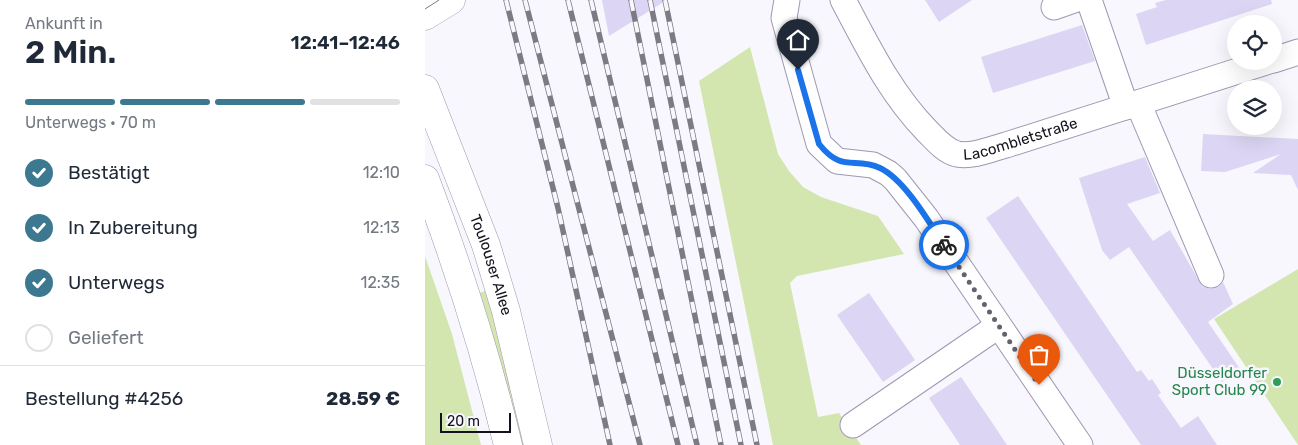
<!DOCTYPE html>
<html lang="de">
<head>
<meta charset="utf-8">
<style>
	body { margin:0; font-family:Rubik,sans-serif; background:#f6f6f7; color:#1f2937; height:100vh; display:flex; flex-direction:column; font-size:19px; white-space:nowrap }
	* { box-sizing:border-box; margin:0 }
	p { font-size:16px; color:#747a83 }
	.icon { flex:none; width:28px; height:28px; fill:none; stroke:currentColor; stroke-width:2; stroke-linecap:round; stroke-linejoin:round }
	.map { position:relative; flex:1; overflow:hidden }
	.drawer { display:flex; flex-direction:column; background:#fff; width:425px }
	.drawer>* { flex:none }
	.buttons { position:absolute; left:802px; top:15px; display:grid; gap:10px }
	.buttons a { display:grid; place-items:center; width:55px; height:55px; border-radius:50%; background:#fff; box-shadow:0 5px 20px #0002; font-size:25px }
	.scale { position:absolute; left:15px; bottom:12px; width:71px; box-sizing:border-box; padding-left:5px; border:2px solid #14121c; border-top:0; font-size:14px; line-height:18px; white-space:nowrap; color:#14121c; -webkit-text-stroke:4px #f8f7fd; paint-order:stroke }
	.pin { position:absolute; display:grid; place-items:center; width:42px; height:42px; color:#fff; margin:-51px -21px; border-radius:50% 50% 50% 0; rotate:-45deg; box-shadow:0 0 5px #0007 }
	.pin .icon { rotate:45deg }
	.courier { position:absolute; display:grid; place-items:center; width:50px; height:50px; margin:-25px; border:4px solid #1a73e8; border-radius:50%; background:#fff; color:#222; box-shadow:0 1px 6px #0007 }
	.headline em { font-style:normal; font-weight:600 }
	.headline div { display:flex; flex-direction:column-reverse }
	.headline { display:flex; align-items:center; justify-content:space-between; height:85px; padding:0 25px }
	h1 { font-size:32px; font-weight:600; line-height:38px }
	.bar { display:grid; grid-template-columns:repeat(4,1fr); gap:8px 5px; align-content:center; height:60px; padding:0 25px }
	.bar i { height:6px; border-radius:4px; background:#e0e1e3 }
	.bar .current { background:#3c7990 }
	.bar p { grid-column:span 4 }
	.line { display:flex; align-items:center; gap:12px; padding:0 25px; border-top:1px solid #e0e1e3 }
	.line div { flex:1 }
	ol { padding:0 25px; list-style:none }
	li { display:flex; align-items:center; gap:15px; height:55px }
	li p { margin-inline-start:auto }
	li .icon { padding:5px; border-radius:50%; background:#3c7990; color:#fff; stroke-width:4 }
	li:last-child { color:#747a83 }
	li i { width:28px; height:28px; border:2px solid #e0e1e3; border-radius:50% }
	main { display:flex; flex:1; min-height:0 }
	.map>svg:first-child { display:block }
	.green { fill:#d4e6b0 }
	.building { fill:#dcd5f3 }
	.lines { fill:none; stroke-linecap:round; stroke-linejoin:round }
	.minor-casing { stroke:#9e97b4; stroke-width:27 }
	.major-casing { stroke:#9e97b4; stroke-width:29 }
	.minor { stroke:#fff; stroke-width:25 }
	.major { stroke:#fff; stroke-width:28 }
	.tram { stroke:#7c7a82; stroke-width:1 }
	.rail-casing { stroke:#7c7a82; stroke-width:5.5 }
	.rail { stroke:#f8f7fd; stroke-width:4; stroke-dasharray:11; stroke-linecap:butt }
	.done { stroke:#64626b; stroke-width:5; stroke-dasharray:0 9 }
	.route { stroke:#1a73e8; stroke-width:6 }
	.leisure-dot { fill:#2e9e5b; stroke:#f8f7fd; stroke-width:2 }
	.labels { text-anchor:middle; dominant-baseline:central; stroke-width:5; stroke-linejoin:round; paint-order:stroke }
	.street-label { font-size:15px; fill:#14121c; stroke:#f8f7fd }
	.leisure-label { font-size:15px; fill:#27864d; stroke:#f8f7fd; text-anchor:end }
</style>
</head>
<body>
<main>
<section class="drawer">
<div class="headline"><div><h1>2 Min.</h1><p>Ankunft in</p></div><em>12:41–12:46</em></div>
<div class="bar"><i class="current"></i><i class="current"></i><i class="current"></i><i></i><p>Unterwegs · 70 m</p></div>
<ol>
<li><svg class="icon" aria-label="check" viewBox="0 0 24 24"><path d="M5 12l5 5 9-10"/></svg>Bestätigt<p>12:10</p></li>
<li><svg class="icon" aria-label="check" viewBox="0 0 24 24"><path d="M5 12l5 5 9-10"/></svg>In Zubereitung<p>12:13</p></li>
<li><svg class="icon" aria-label="check" viewBox="0 0 24 24"><path d="M5 12l5 5 9-10"/></svg>Unterwegs<p>12:35</p></li>
<li><i></i>Geliefert</li>
</ol>
<div class="line" style="height:65px"><div>Bestellung #4256</div><b>28.59 €</b></div>
</section>
<div class="map">
<svg width="873" height="445" viewBox="0 0 873 445">
	<rect width="100%" height="100%" fill="#f8f7fd"/>
	<path class="green" d="M 325,47 L 353,154 L 364,171 L 378,187 L 396,197 L 453,216 L 479,254 L 372,276 L 365,283 L 393,417 L 414,413 L 436,445 L 348,445 L 274,81 Z
		M 0,256 L 27,334 L 56,445 L 0,445 Z
		M 873,269 L 873,445 L 789,319 Z
		M 60,291 L 93,397 L 104,445 L 92,445 L 51,294 Z"/>
	<path class="building" d="M 177,0 L 242,0 L 184,36 Z
		M 500,0 L 547,0 L 514,22 Z
		M 741,0 L 846,0 L 847,4 L 721,45 L 711,14 L 732,7 L 730,3 Z
		M 657,25 L 670,61 L 568,93 L 556,57 Z
		M 778,134 L 873,139 L 873,190 L 866,175 L 828,173 L 856,154 L 800,172 L 776,171 Z
		M 720,157 L 735,193 L 702,204 L 728,241 L 745,230 L 777,286 L 784,289 L 791,288 L 798,282 L 808,304 L 783,322 L 815,369 L 797,382 L 704,247 L 685,260 L 677,250 L 654,178 Z
		M 593,196 L 712,372 L 716,370 L 724,381 L 727,379 L 736,393 L 733,395 L 756,428 L 773,416 L 792,445 L 716,445 L 561,218 Z
		M 444,293 L 490,360 L 458,382 L 412,315 Z
		M 536,377 L 568,424 L 582,445 L 535,445 L 504,398 Z"/>
	<g class="lines">
		<defs>
			<g id="minor">
				<path d="M 362,0 L 359,18 L 394,144 L 412,161 L 448,165 L 463,173 L 470,179 L 501,218 L 655,445"/>
				<path id="s1" d="M 418,0 C 443,47 465,93 502,131 C 511,140 520,151 532,154 C 548,157 566,149 581,145 L 844,61"/>
				<path d="M 664,0 L 701,107"/>
				<path d="M 629,7 L 649,0"/>
				<path d="M 849,60 L 873,52"/>
				<path d="M 713,103 L 786,275"/>
				<path d="M 428,425 L 573,326"/>
			</g>
			<g id="major">
				<path d="M 0,16 L 26,0"/>
				<path id="s2" d="M 0,89 L 61,245 L 81,311 L 113,445"/>
				<path d="M 0,179 C 33,266 61,354 83,445"/>
			</g>
		</defs>
		<use href="#minor" class="minor-casing"/>
		<use href="#major" class="major-casing"/>
		<use href="#minor" class="minor"/>
		<use href="#major" class="major"/>
		<path class="tram" d="M 0,9 L 14,0"/>
		<defs>
			<path id="rail" d="M 81,0 L 133,208 L 185,445
				M 100,0 L 215,445
				M 143,0 L 253,445
				M 166,0 L 272,445
				M 206,0 L 296,445
				M 225,0 L 316,445
				M 240,0 L 332,445"/>
		</defs>
		<use href="#rail" class="rail-casing"/>
		<use href="#rail" class="rail"/>
	</g>
	<g class="lines">
		<path class="done" d="M 519,245 L 614,385"/>
		<path class="route" d="M 373,70 L 394,144 C 418,174 429,156 455,168 C 480,180 504,222 519,245"/>
	</g>
	<circle class="leisure-dot" cx="852" cy="382" r="5"/>
	<g class="labels">
		<g class="street-label">
			<text stroke="none"><textPath href="#s1" startOffset="260">Lacombletstraße</textPath></text>
			<text stroke="none"><textPath href="#s2" startOffset="188">Toulouser Allee</textPath></text>
		</g>
		<g class="leisure-label">
			<text x="842" y="373">Düsseldorfer<tspan x="842" dy="17">Sport Club 99</tspan></text>
		</g>
	</g>
</svg>
<div class="buttons">
<a><svg class="icon" aria-label="locate" viewBox="0 0 24 24"><circle cx="12" cy="12" r="6"/><path d="M12 2v4M12 18v4M2 12h4M18 12h4"/></svg></a>
<a><svg class="icon" aria-label="layers" viewBox="0 0 24 24"><path d="M12 4l9 5-9 5-9-5zM3 14l9 5 9-5"/></svg></a>
</div>
<div class="scale">20 m</div>
<div class="pin" style="left:614px;top:385px;background:#ea580c"><svg class="icon" aria-label="bag" viewBox="0 0 24 24"><path d="M5 8h14l-1 12H6zM9 8a3 3 0 0 1 6 0"/></svg></div>
<div class="pin" style="left:373px;top:70px;background:#1f2937"><svg class="icon" aria-label="home" viewBox="0 0 24 24"><path d="M3 11l9-7 9 7M6 9v11h12V9"/></svg></div>
<div class="courier" style="left:519px;top:245px"><svg class="icon" aria-label="bike" viewBox="0 0 24 24"><circle cx="6" cy="16" r="4"/><circle cx="18" cy="16" r="4"/><path d="M6 16l4-8h5l3 8M10 8l3 8H6M13 5h3"/></svg></div>
</div>
</main>
</body>
</html>
